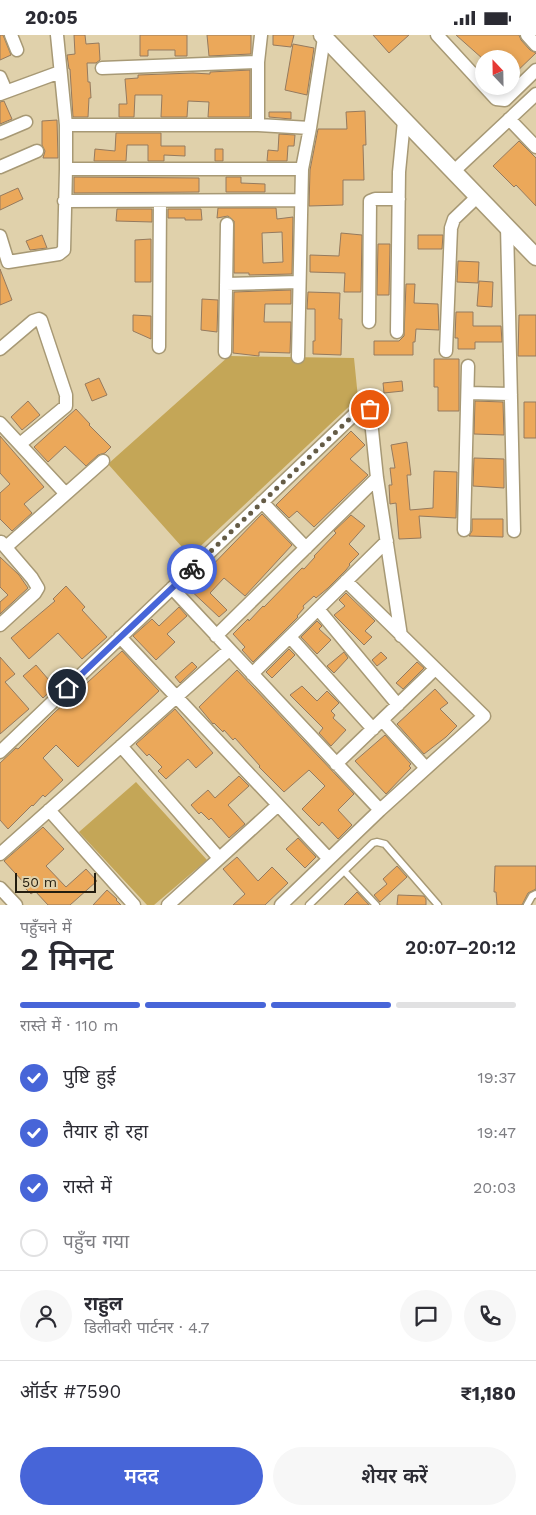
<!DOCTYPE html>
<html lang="hi">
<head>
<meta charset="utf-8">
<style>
	body { margin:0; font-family:"Work Sans","Noto Sans Devanagari",sans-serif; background:#f7f7f7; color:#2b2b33; height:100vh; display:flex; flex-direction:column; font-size:19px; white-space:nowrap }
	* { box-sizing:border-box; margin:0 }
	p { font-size:16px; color:#7c7c81 }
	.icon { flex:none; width:28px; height:28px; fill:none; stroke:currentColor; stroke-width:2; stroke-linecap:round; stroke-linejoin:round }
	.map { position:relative; height:870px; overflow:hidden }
	.panel { display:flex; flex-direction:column; background:#fff; flex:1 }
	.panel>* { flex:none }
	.needle { width:32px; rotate:338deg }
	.fabs { position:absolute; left:475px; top:15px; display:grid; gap:10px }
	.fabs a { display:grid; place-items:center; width:45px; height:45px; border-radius:50%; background:#fff; box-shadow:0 2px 8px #0003; font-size:25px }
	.scale { position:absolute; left:15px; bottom:12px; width:81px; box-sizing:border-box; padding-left:5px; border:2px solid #231d0f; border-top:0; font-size:14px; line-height:18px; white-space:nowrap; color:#231d0f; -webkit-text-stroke:4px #e0d1ab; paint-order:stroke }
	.pin { position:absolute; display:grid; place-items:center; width:42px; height:42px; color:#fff; margin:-21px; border:2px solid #fff; border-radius:50%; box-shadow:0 1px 5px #0007 }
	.courier { position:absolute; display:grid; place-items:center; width:50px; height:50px; margin:-25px; border:4px solid #4765d8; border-radius:50%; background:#fff; color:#222; box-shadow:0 1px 6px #0007 }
	.head em { font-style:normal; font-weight:600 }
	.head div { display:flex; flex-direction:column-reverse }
	.head { display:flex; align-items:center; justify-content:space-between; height:85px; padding:0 20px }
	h1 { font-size:32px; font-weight:600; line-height:38px }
	.bar { display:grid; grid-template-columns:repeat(4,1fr); gap:8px 5px; align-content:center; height:60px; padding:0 20px }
	.bar i { height:6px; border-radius:4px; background:#e1e1e2 }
	.bar .selected { background:#4765d8 }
	.bar p { grid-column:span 4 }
	.line { display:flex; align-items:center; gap:12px; padding:0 20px; border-top:1px solid #e1e1e2 }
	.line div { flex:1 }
	.round { display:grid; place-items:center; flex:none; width:52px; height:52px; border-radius:26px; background:#f7f7f7 }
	ol { padding:0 20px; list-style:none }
	li { display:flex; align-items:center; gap:15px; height:55px }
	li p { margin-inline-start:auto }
	li .icon { padding:5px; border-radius:50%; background:#4765d8; color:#fff; stroke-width:4 }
	li:last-child { color:#7c7c81 }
	li i { width:28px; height:28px; border:2px solid #e1e1e2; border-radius:50% }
	.cta { display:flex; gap:10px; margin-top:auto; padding:10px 20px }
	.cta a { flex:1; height:58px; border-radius:30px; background:#4765d8; color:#fff; font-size:20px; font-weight:600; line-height:58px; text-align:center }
	.cta a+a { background:#f7f7f7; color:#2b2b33 }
	.status { display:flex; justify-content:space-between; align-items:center; height:35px; padding:0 25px; background:#fff; direction:ltr }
	.status svg { height:14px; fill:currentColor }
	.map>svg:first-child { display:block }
	.green { fill:#c4a657 }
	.building { fill:#eba85a; stroke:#957a5e; fill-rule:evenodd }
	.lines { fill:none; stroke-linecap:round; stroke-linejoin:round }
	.service-casing { stroke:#a79975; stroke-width:9 }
	.minor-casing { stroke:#a79975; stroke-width:15 }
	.tertiary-casing { stroke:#a79975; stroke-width:19 }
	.service { stroke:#fff; stroke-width:6 }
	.minor { stroke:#fff; stroke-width:12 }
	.tertiary { stroke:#fff; stroke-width:16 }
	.done { stroke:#655c46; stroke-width:5; stroke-dasharray:0 9 }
	.route { stroke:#4765d8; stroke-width:6 }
</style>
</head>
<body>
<div class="status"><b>20:05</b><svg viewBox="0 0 49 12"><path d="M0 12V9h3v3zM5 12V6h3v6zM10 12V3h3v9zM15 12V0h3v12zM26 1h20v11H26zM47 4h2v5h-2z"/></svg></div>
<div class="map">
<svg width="536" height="870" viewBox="0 0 536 870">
	<rect width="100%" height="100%" fill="#e0d1ab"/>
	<path class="green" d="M 229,321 L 354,323 L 358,363 L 190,521 L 108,429 Z
		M 136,747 L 207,825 L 154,870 L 147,870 L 79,797 Z"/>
	<path class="building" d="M 0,0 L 3,0 L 11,20 L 0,25 Z
		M 74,0 L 85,0 L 86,9 L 99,8 L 100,25 L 96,28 L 87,28 L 88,47 L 90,47 L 91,63 L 89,63 L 88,82 L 73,82 L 70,34 L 69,34 L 67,20 L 75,19 Z
		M 140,0 L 187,0 L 187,21 L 175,21 L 175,15 L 148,15 L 148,21 L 140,21 Z
		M 207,0 L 251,0 L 251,19 L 209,21 Z
		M 273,0 L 294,0 L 291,12 L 273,10 Z
		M 373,0 L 409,0 L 389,18 Z
		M 456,0 L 519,0 L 521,5 L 530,15 L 536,18 L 511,42 L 511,24 L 483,24 Z
		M 293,9 L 314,13 L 307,60 L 285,55 Z
		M 250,35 L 250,82 L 208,82 L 209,67 L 188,66 L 187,82 L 161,82 L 162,60 L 135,60 L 134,82 L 119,82 L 119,69 L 127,69 L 125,44 L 138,43 L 138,40 L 193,38 L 210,39 L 210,37 Z
		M 4,66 L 12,84 L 0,89 L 0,67 Z
		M 365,76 L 366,110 L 363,110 L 364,145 L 343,145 L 343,170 L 309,171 L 310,135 L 318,94 L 347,94 L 346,77 Z
		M 269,77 L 291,77 L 291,84 L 269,82 Z
		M 57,85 L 58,123 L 43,123 L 45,116 L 42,110 L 42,86 Z
		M 116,98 L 161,98 L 161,111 L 185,111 L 185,121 L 164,120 L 164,126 L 148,126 L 148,110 L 127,110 L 126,126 L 94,126 L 95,114 L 115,116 Z
		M 279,99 L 295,100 L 294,111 L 288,111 L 287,126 L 267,126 L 268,115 L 278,116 Z
		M 519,106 L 536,123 L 536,171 L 516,150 L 514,152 L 493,131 Z
		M 215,114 L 223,114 L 223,126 L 215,126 Z
		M 74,142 L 199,143 L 199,157 L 74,158 Z
		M 226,142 L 241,142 L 241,148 L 265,149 L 265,157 L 226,157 Z
		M 18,153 L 23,164 L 0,175 L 0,161 Z
		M 218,173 L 276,173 L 277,184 L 293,182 L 292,239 L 249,240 L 249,238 L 234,238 L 234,186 L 228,181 L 217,183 ZM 282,197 L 283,227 L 263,228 L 262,198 Z
		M 117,174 L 152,174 L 152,187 L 116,186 Z
		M 168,174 L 201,174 L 202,185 L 185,185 L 185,183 L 168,183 Z
		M 341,198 L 362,200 L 361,257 L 344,257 L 345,238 L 310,237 L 310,220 L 339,221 Z
		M 42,200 L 47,213 L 30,215 L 26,206 Z
		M 418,200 L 443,200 L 442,214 L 418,214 Z
		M 151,204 L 151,247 L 135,247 L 135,205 Z
		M 378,209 L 390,209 L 389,260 L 377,260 Z
		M 458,226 L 479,227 L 478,248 L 457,247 Z
		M 0,234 L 12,265 L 0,270 Z
		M 479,246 L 493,247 L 492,272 L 477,271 Z
		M 406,249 L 415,249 L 414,268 L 438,269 L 439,295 L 416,294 L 415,307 L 413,307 L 413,320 L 374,320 L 374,306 L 399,306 L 404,301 Z
		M 291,255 L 291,269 L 265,269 L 264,287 L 291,287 L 290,318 L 259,317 L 259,321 L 233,318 L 234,257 Z
		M 308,257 L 340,258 L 339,284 L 342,284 L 341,320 L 313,319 L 313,306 L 315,306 L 315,274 L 307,274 Z
		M 202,264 L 218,265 L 217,297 L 201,295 Z
		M 456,277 L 473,277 L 473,291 L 501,291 L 502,307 L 475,307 L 475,314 L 458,314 L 458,303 L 455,303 Z
		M 133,280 L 151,281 L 151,304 L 133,296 Z
		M 519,280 L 536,280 L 536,321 L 518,321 Z
		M 434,324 L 459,324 L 459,376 L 438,376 L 438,352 L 434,352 Z
		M 99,343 L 107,360 L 92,366 L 85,349 Z
		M 402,346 L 403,356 L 384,358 L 383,348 Z
		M 28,366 L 40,380 L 22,395 L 11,382 Z
		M 475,366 L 503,367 L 504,400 L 474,399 Z
		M 524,367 L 536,367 L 536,403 L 524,403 Z
		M 76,374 L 90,389 L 89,390 L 111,412 L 105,418 L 98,420 L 86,431 L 65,411 L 48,427 L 34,412 Z
		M 351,396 L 365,410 L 350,424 L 368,440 L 314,492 L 297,476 L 289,483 L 276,470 Z
		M 0,401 L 44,452 L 24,469 L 32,478 L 12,496 L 0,484 L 0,458 L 10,449 L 0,438 Z
		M 407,407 L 411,440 L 407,440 L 410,475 L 433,473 L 434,436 L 457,437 L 456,483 L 419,481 L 421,503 L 399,504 L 396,468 L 390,469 L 389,450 L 392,450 L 390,433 L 395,433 L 391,410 Z
		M 474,423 L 504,424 L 504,453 L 473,451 Z
		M 262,479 L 292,510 L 245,561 L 224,543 L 210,558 L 227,575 L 219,582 L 186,551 L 198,541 L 200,543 Z
		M 351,480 L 365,491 L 349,509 L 359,519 L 349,529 L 350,530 L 346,535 L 328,553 L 316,563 L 314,561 L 303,571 L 304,573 L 297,581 L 298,582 L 253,627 L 242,615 L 245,612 L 233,599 L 248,584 L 249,586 L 263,571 L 264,572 L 302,533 L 304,534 L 315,522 L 314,521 L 336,498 L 334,496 Z
		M 472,484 L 503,484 L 503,502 L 469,501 L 472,496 Z
		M 0,522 L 19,540 L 28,553 L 0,579 L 0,567 L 8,560 L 0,552 Z
		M 66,551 L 85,572 L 82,575 L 107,602 L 82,624 L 58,598 L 29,624 L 11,603 L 55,566 L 53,564 Z
		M 346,558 L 375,586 L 365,596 L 372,602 L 364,610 L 334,580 L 345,571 L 339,565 Z
		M 179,572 L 187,581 L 167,599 L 175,607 L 156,625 L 133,601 L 152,584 L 159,591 Z
		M 317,586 L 322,591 L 319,594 L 331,605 L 317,619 L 301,602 Z
		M 289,614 L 295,620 L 272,643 L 266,637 Z
		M 122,616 L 159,656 L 78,732 L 56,710 L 43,723 L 63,745 L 45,762 L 43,760 L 33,771 L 32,770 L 8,794 L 0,785 L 0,728 L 16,713 L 18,714 L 54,678 Z
		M 344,617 L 348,623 L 334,638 L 327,631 Z
		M 381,617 L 387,623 L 377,631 L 372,625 Z
		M 0,622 L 15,639 L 5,647 L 29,674 L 0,699 Z
		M 192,627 L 197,632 L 180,648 L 175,642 Z
		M 417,627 L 424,633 L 403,654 L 396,648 Z
		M 36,630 L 55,652 L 43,663 L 23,641 Z
		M 237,635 L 354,759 L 338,775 L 352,790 L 338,804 L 322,787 L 319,791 L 302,774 L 325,751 L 309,735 L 284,757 L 259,732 L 260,731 L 235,703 L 233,705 L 224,695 L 223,697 L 214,688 L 213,689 L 199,672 Z
		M 302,651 L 317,666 L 327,656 L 339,668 L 331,676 L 335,680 L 333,683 L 346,695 L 331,711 L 319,698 L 323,693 L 290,660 Z
		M 435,654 L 448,668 L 440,674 L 457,691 L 446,702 L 424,719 L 397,689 Z
		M 175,674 L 213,718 L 196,733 L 188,724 L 166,744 L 158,736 L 162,732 L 149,719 L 147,721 L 136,709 Z
		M 385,700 L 411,729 L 409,731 L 411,733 L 386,759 L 355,726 Z
		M 239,741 L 249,751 L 228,770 L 245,789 L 229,803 L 211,783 L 209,785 L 201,777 L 199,779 L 191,770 L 208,755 L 215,763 Z
		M 43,792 L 64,814 L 46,831 L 66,852 L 86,834 L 97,846 L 70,870 L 48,870 L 35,856 L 31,859 L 23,851 L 25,849 L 4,826 Z
		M 298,803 L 316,822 L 305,833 L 286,814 Z
		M 237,822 L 258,846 L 272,832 L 288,848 L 265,870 L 233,870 L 245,859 L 223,834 Z
		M 397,831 L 407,842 L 380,867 L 374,860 L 387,849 L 383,844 Z
		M 495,831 L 536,831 L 536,854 L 528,858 L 522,870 L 497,870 L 496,857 L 494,857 Z
		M 107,855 L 117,864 L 116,865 L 121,870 L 93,870 Z
		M 357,857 L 369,870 L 344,870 Z
		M 398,860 L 424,861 L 426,864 L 426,870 L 397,870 Z"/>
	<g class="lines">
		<defs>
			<path id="service" d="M 344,836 L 376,870
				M 309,870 L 373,808 L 377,807 L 385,809 L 438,870
				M 527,870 L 532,861 L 536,859"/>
			<path id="minor" d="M 11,0 L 17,15
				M 437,0 L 484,51
				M 527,0 L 536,10
				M 102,33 L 258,27
				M 0,42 L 6,56
				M 484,51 L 496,64 L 505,65 L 536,35
				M 0,59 L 60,37
				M 509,84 L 536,112
				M 66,90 L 258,90 L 310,93
				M 258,90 L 258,27 L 261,0
				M 0,98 L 26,87
				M 0,132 L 37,116
				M 66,134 L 302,134
				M 454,136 L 536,59
				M 64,166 L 301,165
				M 507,191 L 514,496
				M 0,201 L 8,227 L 59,219 L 64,215 L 66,134 L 66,90 L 57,0
				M 226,249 L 298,247
				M 369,287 L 370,166 L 375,164 L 399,164
				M 397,297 L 399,137 L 404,86
				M 159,312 L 160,166
				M 0,314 L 33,286 L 39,284 L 41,285 L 66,360 L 66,371 L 20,409
				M 446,316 L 451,193 L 454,184 L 478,161
				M 225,317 L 227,189
				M 298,322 L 302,134 L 310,93 L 324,3
				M 468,358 L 511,359
				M 0,388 L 65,458
				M 262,467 L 306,513
				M 464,495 L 468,331
				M 6,512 L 103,426
				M 172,553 L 380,775
				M 318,574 L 398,670
				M 0,590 L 35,558 L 38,553 L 32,543 L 1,507
				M 216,601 L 377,443
				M 120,602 L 329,824
				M 290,602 L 373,694
				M 252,639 L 387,506
				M 382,685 L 426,733
				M 121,711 L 219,823
				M 0,717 L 360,374 L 365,371 L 368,371 L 370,376 L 377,443 L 401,601
				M 336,729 L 435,634
				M 49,775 L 134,870
				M 0,819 L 229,615
				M 0,853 L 16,870
				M 168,870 L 278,770
				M 281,870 L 380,775 L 484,681 L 346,546"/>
			<path id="tertiary" d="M 322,0 L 536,222"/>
		</defs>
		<use href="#service" class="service-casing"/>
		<use href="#minor" class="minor-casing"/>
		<use href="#tertiary" class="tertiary-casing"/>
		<use href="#service" class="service"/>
		<use href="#minor" class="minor"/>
		<use href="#tertiary" class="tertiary"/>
	</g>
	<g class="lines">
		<path class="done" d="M 192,534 L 360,374 L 365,371 L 370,374"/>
		<path class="route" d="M 67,653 L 192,534"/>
	</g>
</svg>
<div class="fabs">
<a><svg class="needle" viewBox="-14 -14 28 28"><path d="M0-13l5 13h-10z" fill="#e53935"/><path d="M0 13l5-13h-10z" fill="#7c7c81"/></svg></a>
</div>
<div class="scale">50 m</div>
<div class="pin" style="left:370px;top:374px;background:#ea580c"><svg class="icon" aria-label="bag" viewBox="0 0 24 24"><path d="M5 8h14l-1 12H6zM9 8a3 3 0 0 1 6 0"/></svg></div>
<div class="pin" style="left:67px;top:653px;background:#1f2937"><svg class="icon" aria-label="home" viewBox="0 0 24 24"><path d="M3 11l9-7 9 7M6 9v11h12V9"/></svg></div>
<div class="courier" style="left:192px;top:534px"><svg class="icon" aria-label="bike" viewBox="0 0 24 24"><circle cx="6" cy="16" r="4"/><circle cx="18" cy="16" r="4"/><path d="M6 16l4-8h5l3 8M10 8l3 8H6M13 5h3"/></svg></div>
</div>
<section class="panel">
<div class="head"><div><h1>2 मिनट</h1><p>पहुँचने में</p></div><em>20:07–20:12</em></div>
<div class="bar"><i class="selected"></i><i class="selected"></i><i class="selected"></i><i></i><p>रास्ते में · 110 m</p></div>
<ol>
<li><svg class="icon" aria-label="check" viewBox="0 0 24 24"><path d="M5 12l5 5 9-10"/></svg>पुष्टि हुई<p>19:37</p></li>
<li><svg class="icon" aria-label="check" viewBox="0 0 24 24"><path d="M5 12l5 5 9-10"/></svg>तैयार हो रहा<p>19:47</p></li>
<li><svg class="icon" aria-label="check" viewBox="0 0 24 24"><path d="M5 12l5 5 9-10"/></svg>रास्ते में<p>20:03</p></li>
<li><i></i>पहुँच गया</li>
</ol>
<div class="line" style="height:90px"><a class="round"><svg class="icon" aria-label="person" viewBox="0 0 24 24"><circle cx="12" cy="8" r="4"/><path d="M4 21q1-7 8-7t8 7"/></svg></a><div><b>राहुल</b><p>डिलीवरी पार्टनर · 4.7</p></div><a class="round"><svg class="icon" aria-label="chat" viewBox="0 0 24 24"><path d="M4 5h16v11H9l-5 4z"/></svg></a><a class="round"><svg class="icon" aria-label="phone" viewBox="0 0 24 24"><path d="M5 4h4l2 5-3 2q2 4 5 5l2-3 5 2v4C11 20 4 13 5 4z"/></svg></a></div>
<div class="line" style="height:65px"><div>ऑर्डर #7590</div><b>₹1,180</b></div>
<div class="cta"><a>मदद</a><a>शेयर करें</a></div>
</section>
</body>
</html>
